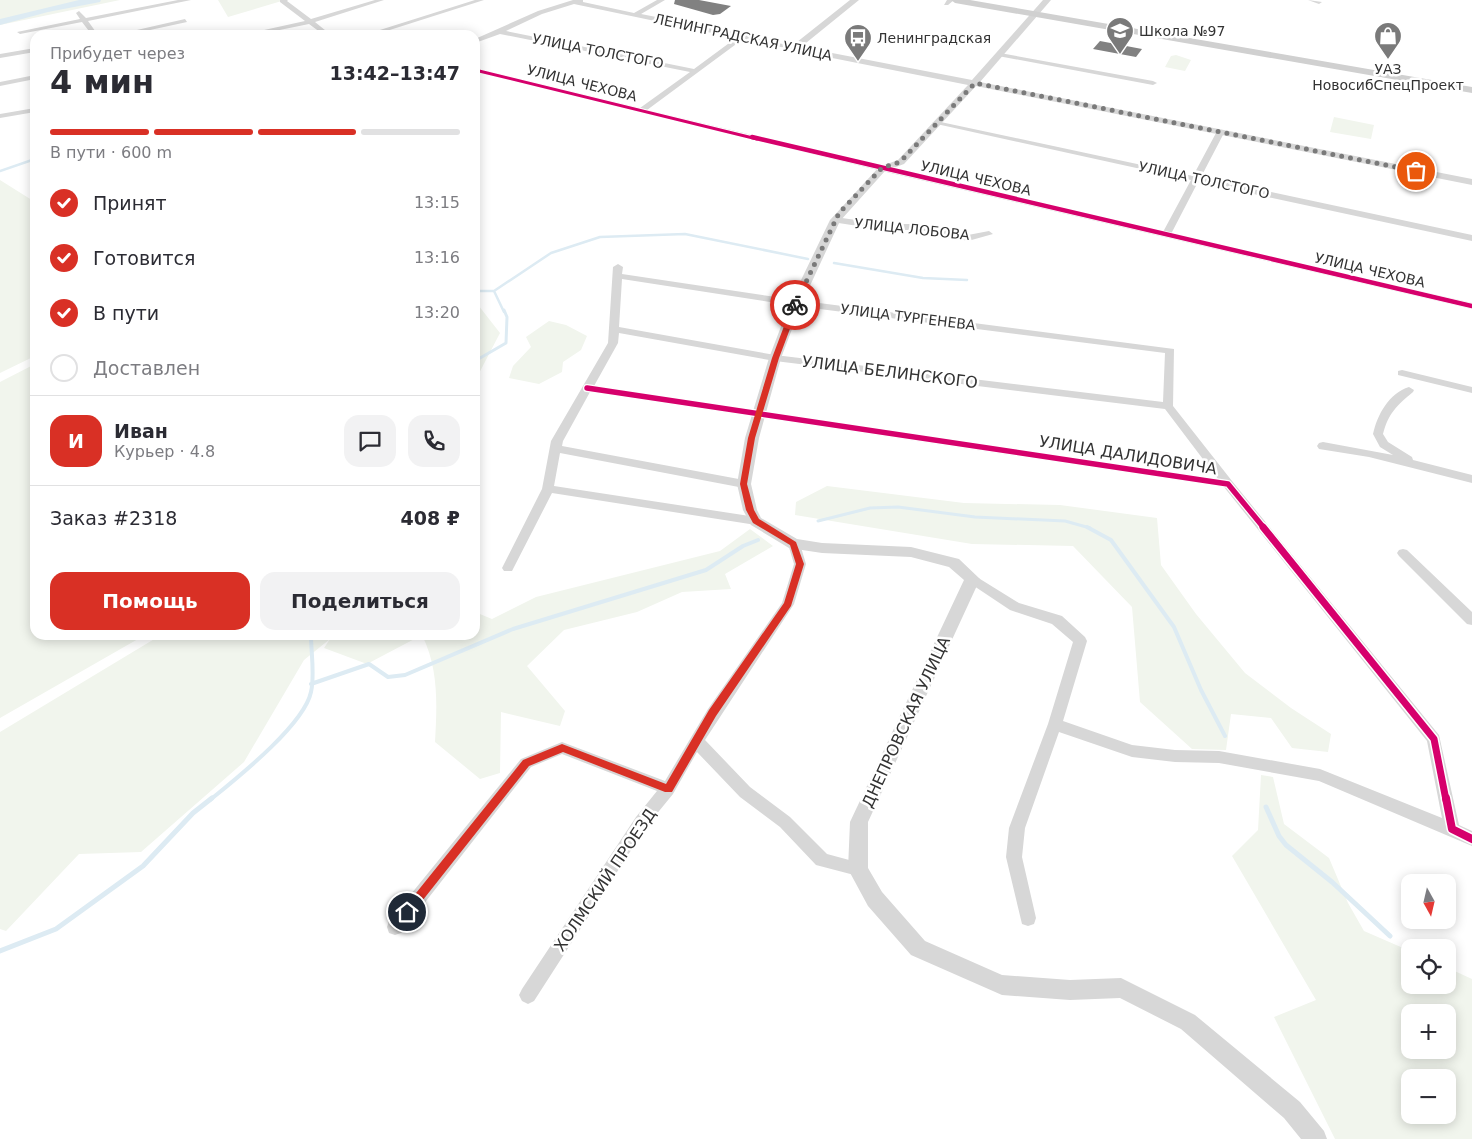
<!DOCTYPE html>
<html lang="ru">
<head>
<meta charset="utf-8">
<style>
	body { margin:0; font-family:"DejaVu Sans",sans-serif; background:#f2f2f3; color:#2b2b33; height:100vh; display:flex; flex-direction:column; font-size:19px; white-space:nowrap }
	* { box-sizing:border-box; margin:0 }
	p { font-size:16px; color:#7c7c81 }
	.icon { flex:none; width:28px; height:28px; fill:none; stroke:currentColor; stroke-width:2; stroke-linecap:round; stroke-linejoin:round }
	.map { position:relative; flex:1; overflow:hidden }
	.drawer { position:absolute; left:30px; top:30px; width:450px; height:610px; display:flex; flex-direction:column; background:#fff; border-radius:15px; box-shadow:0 2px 12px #0003 }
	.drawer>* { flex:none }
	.needle { width:32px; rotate:172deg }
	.controls { position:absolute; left:1401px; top:874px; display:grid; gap:10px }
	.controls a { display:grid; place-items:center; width:55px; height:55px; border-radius:10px; background:#fff; box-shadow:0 2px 12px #0003; font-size:25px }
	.pin { position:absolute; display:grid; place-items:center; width:42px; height:42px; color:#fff; margin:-21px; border:2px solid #fff; border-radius:50%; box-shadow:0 1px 5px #0007 }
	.courier { position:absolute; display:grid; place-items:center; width:50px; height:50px; margin:-25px; border:4px solid #d93025; border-radius:50%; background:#fff; color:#222; box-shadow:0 1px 6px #0007 }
	.headline em { font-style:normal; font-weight:700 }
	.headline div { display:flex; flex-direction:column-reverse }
	.headline { display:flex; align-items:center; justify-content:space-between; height:85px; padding:0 20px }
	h1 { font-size:32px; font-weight:700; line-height:38px }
	.bar { display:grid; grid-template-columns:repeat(4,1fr); gap:8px 5px; align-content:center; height:60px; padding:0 20px }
	.bar i { height:6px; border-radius:4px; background:#e1e1e2 }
	.bar .active { background:#d93025 }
	.bar p { grid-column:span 4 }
	.line { display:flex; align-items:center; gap:12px; padding:0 20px; border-top:1px solid #e1e1e2 }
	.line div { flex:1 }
	.round { display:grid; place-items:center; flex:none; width:52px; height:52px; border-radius:15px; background:#f2f2f3 }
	ol { padding:0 20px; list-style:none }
	li { display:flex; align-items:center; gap:15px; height:55px }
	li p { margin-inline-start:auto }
	li .icon { padding:5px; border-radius:50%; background:#d93025; color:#fff; stroke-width:4 }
	li:last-child { color:#7c7c81 }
	li i { width:28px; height:28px; border:2px solid #e1e1e2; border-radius:50% }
	.button { display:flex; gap:10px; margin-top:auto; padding:10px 20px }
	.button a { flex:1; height:58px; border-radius:15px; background:#d93025; color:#fff; font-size:20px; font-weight:700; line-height:58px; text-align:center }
	.button a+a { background:#f2f2f3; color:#2b2b33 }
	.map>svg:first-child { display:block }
	.green { fill:#f1f5ed; fill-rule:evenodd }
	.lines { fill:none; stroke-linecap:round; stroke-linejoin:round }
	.stream-far3 { stroke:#ddebf3; stroke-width:2.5 }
	.stream-far2 { stroke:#ddebf3; stroke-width:3 }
	.stream-far1 { stroke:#ddebf3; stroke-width:4 }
	.stream { stroke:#ddebf3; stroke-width:5 }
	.river { fill:#ddebf3; fill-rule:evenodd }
	.building { fill:#818181 }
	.minor { fill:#d7d7d7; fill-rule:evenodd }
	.tertiary { fill:#d7d7d7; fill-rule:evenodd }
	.secondary { fill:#d0d0d0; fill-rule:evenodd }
	.cycleway-far4-casing { stroke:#fff; stroke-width:5 }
	.cycleway-far3-casing { stroke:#fff; stroke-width:6 }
	.cycleway-far2-casing { stroke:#fff; stroke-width:8 }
	.cycleway-far1-casing { stroke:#fff; stroke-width:10 }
	.cycleway-casing { stroke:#fff; stroke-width:11 }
	.cycleway-far4 { stroke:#d6006c; stroke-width:3 }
	.cycleway-far3 { stroke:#d6006c; stroke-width:4.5 }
	.cycleway-far2 { stroke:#d6006c; stroke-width:5.5 }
	.cycleway-far1 { stroke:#d6006c; stroke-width:7 }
	.cycleway { stroke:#d6006c; stroke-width:8 }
	.route { fill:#d93025 }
	.done { stroke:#7a7a7a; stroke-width:5; stroke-dasharray:0 9 }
	.labels { text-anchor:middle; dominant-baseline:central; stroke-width:5; stroke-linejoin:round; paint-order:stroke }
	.far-poi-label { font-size:14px; fill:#333; stroke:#fff; text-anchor:start }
	.far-street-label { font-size:14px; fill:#333; stroke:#fff }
	.street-label { font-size:16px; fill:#333; stroke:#fff }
</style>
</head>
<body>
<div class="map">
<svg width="1472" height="1139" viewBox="0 0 1472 1139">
	<rect width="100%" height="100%" fill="#fff"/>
	<path class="green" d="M 0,0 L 120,0 L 0,25 Z
		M 218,0 L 285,0 L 228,17 Z
		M 1176,55 L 1191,60 L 1185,71 L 1165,67 L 1171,56 Z
		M 1334,117 L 1374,125 L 1371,139 L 1330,132 Z
		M 0,180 L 35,202 L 35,356 L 0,373 Z
		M 475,301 L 500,333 L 475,381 Z
		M 549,321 L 566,325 L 587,336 L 581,350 L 563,362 L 562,372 L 539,384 L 509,378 L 513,366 L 531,347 L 526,337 Z
		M 35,364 L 35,635 L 145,635 L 0,718 L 0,382 Z
		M 827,486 L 964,503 L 1060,505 L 1157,518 L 1161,565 L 1196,614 L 1245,673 L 1291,708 L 1331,734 L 1328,752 L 1292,748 L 1271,718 L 1231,714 L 1226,750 L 1192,749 L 1140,702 L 1132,607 L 1073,546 L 972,544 L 795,515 L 796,502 Z
		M 750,529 L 773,546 L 725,574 L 731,589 L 682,592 L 637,612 L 564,630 L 527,666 L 565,711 L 560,726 L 501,712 L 500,773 L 480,779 L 435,742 C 437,706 439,669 422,635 L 367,664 L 324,648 L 330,639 L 304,660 L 244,762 L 141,852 L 79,854 L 6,931 L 0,929 L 0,732 L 161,635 L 475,635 L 475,612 L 492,619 L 536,597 L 720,551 Z
		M 1261,775 L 1273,777 L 1284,824 L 1329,858 L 1348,903 L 1364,931 L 1410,951 L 1410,985 L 1448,985 L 1448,968 L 1472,979 L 1472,1139 L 1335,1139 L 1274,1017 L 1316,1000 L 1232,856 L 1258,830 ZM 1410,1012 L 1448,1012 L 1448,1050 L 1410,1050 ZM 1410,1078 L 1448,1078 L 1448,1115 L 1410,1115 Z"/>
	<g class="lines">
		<path class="stream-far3" d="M 0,171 L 35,159
			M 834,263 L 923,278 L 967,280
			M 475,291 L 494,291 L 504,312
			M 494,291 L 551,253 L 600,237 L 685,234 L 808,259"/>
		<path class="stream-far2" d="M 475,361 L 506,343 L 507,317 L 504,310
			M 818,521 L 870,508 L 898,507 L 975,517 L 1065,521 L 1090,528"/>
		<path class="stream-far1" d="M 1087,527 L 1111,540 L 1174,627 L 1201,690 L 1225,736
			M 311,684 L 369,664 L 388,677 L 405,675 L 513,629 L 706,570 L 743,546 L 758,540
			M 210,800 C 237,778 304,725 311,692 C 315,675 311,653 311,635"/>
		<path class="stream" d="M 1266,807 L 1279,836 L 1286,845 L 1332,882 L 1390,936
			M 0,951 L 56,929 L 143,866 L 193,813 L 212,798"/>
		<path class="river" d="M 79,0 L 101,0 L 100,2 L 48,12 L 0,25 L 0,19 Z"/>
	</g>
	<path class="building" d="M 675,0 L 699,0 L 731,6 L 720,14 L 713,15 L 674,4 Z
		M 1100,41 L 1142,49 L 1136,57 L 1093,49 Z"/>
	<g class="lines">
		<path class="minor" d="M 178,0 L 191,0 L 88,21 L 98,35 L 92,35 L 82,22 L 20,34 L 17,32 L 80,19 L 76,13 L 79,11 L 86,18 Z
			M 280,0 L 288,0 L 287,1 L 311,19 L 375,0 L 384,0 L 315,22 L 331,35 L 324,35 L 309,24 L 255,35 L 242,35 L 305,21 L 280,2 Z
			M 475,0 L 484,0 L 374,35 L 364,35 Z
			M 573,0 L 583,0 L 583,2 L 634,13 L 657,0 L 665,0 L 641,14 L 743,34 L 798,48 L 795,50 L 743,39 L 647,110 L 1163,232 L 1191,180 L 932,123 L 936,121 L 1193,176 L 1216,133 L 1223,131 L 1224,133 L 1201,177 L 1472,235 L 1472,241 L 1198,182 L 1171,234 L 1472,303 L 1472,309 L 882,171 L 475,72 L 475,68 L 640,108 L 690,72 L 500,34 L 475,43 L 475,39 L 538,11 ZM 574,4 L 736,38 L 694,69 L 506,31 L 542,14 Z
			M 947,0 L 954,0 L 948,5 L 944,5 Z
			M 1308,0 L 1322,2 L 1319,4 Z
			M 185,19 L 187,22 L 127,35 L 115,35 Z
			M 35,48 L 35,52 L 0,58 L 0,54 Z
			M 1000,53 L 1153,81 L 1157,83 L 1153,85 L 998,56 L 998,54 Z
			M 35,75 L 35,79 L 0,86 L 0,82 Z
			M 35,108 L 35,112 L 0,118 L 0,114 Z
			M 835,217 L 884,224 L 921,224 L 968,235 L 989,231 L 993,234 L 968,241 L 921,230 L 884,230 L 832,222 L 831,220 Z
			M 618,264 L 623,267 L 622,274 L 796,300 L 1174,349 L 1173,406 L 1232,481 L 1439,735 L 1459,825 L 1472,831 L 1472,846 L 1319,781 L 1219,763 L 1175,762 L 1132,757 L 1059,732 L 1025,828 L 1022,857 L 1036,918 L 1034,924 L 1028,926 L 1022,924 L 1006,857 L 1009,828 L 1048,724 L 1073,642 L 1052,624 L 1010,610 L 968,582 L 966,579 L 972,574 L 1019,603 L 1062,616 L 1085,637 L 1087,641 L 1063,721 L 1132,745 L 1175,750 L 1219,751 L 1320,769 L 1442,818 L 1427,741 L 1224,487 L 590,392 L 563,441 L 562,446 L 744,480 L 750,484 L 744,488 L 560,453 L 554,486 L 756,517 L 762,521 L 756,525 L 552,493 L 512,571 L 504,571 L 502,568 L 542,489 L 551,441 L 608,343 L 613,267 ZM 622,279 L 796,306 L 1165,353 L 1163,402 L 775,355 L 619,327 ZM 619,333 L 775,361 L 1165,409 L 1218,479 L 594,386 L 618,343 Z
			M 1402,370 L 1472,387 L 1472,393 L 1398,375 L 1398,371 Z
			M 1409,387 L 1414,390 L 1413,392 C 1397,405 1388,414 1383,434 L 1388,442 L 1412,457 L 1413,460 L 1472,475 L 1472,483 L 1369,457 L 1319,449 L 1317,446 L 1319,443 L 1323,442 L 1393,455 L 1380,447 L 1373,434 C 1377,415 1389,393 1409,387 Z
			M 794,540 L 800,544 L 806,564 L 794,604 L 705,740 L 750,787 L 790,817 L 827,854 L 864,864 L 866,869 L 864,874 L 858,876 L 816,865 L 780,827 L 740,797 L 697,752 L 673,794 L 646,827 L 534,1001 L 528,1004 L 522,1001 L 519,995 L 522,989 L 636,817 L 657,791 L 562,754 L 531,767 L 401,933 L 395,935 L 389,933 L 387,927 L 389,921 L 521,759 L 562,742 L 665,781 L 708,709 L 782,603 L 794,564 L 788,544 Z
			M 1403,549 L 1407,550 L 1472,612 L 1472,625 L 1467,624 L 1399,556 L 1397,553 L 1399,550 Z"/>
		<path class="tertiary" d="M 850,0 L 859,0 L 801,47 L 972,80 L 1043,0 L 1051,0 L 980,82 L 1472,179 L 1472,185 L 976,86 L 904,164 L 885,171 L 840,221 L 802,303 L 781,358 L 759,438 L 751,484 L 757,510 L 761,518 L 797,539 L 822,543 L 911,547 L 959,559 L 980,579 L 868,822 L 868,868 L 882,892 L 925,941 L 1002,975 L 1070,980 L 1121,978 L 1195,1015 L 1300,1102 L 1324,1131 L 1327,1139 L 1301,1139 L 1284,1118 L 1181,1029 L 1120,998 L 1070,1000 L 1002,995 L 911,955 L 868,906 L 848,869 L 850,822 L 964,580 L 949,567 L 911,557 L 822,553 L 789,548 L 751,525 L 743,510 L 737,484 L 745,438 L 769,358 L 790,303 L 830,220 L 879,167 L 898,160 L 968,85 L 792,50 L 792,46 Z"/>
		<path class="secondary" d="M 951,0 L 970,0 L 1472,87 L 1472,93 L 955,3 Z"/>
		<defs>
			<path id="cycleway-far4" d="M 475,70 L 757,139"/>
			<path id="cycleway-far3" d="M 752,137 L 1472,306"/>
			<path id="cycleway-far2" d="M 587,388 L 1228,484 L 1264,528"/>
			<path id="cycleway-far1" d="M 1263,527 L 1434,739 L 1446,800"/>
			<path id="cycleway" d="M 1446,798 L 1452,829 L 1472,839"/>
		</defs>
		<use href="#cycleway-far4" class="cycleway-far4-casing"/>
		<use href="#cycleway-far3" class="cycleway-far3-casing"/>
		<use href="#cycleway-far2" class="cycleway-far2-casing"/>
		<use href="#cycleway-far1" class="cycleway-far1-casing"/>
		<use href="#cycleway" class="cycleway-casing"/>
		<use href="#cycleway-far4" class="cycleway-far4"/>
		<use href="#cycleway-far3" class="cycleway-far3"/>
		<use href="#cycleway-far2" class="cycleway-far2"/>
		<use href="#cycleway-far1" class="cycleway-far1"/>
		<use href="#cycleway" class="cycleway"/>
	</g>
	<path class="route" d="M 795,304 L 799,305 L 779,358 L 755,438 L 747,484 L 754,510 L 759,519 L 796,542 L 804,564 L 791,606 L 716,716 L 672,792 L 665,792 L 563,752 L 529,766 L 411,915 L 404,915 L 404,908 L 523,760 L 562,744 L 666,784 L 709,710 L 784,603 L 796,564 L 790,545 L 753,523 L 746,510 L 740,484 L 748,438 L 772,358 L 792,305 Z"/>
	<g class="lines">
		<path class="done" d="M 795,305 L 839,213 L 882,168 L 900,162 L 975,83 L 1416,171"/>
	</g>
	<defs>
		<symbol id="school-pin" viewBox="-11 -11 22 30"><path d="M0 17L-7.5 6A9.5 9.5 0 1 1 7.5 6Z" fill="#7a7a7a" stroke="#fff"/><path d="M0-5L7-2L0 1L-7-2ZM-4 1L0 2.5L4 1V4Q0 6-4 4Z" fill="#fff"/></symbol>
		<symbol id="shop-pin" viewBox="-11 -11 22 30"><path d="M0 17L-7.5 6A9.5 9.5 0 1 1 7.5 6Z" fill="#7a7a7a" stroke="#fff"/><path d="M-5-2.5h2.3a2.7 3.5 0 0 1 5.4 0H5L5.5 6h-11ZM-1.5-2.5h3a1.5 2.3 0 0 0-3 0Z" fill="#fff"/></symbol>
		<symbol id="bus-pin" viewBox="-11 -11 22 30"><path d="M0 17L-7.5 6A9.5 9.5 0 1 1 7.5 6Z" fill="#7a7a7a" stroke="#fff"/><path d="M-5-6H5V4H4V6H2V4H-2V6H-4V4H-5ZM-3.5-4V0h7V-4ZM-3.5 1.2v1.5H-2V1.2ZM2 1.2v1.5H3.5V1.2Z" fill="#fff"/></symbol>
	</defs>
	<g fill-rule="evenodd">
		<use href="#school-pin" x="1104" y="15" width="32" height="43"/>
		<use href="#shop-pin" x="1372" y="20" width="32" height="43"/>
		<use href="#bus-pin" x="842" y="22" width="32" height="43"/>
	</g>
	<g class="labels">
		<g class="far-poi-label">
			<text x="1139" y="31">Школа №97</text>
			<text x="877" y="38">Ленинградская</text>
			<text x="1388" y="69" text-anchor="middle">УАЗ<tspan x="1388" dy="16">НовосибСпецПроект</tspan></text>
		</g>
		<g class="far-street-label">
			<text transform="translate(743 37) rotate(12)">ЛЕНИНГРАДСКАЯ УЛИЦА</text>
			<text transform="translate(598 51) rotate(11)">УЛИЦА ТОЛСТОГО</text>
			<text transform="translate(582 83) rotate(14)">УЛИЦА ЧЕХОВА</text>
			<text transform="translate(976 178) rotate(13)">УЛИЦА ЧЕХОВА</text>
			<text transform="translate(1204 180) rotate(12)">УЛИЦА ТОЛСТОГО</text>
			<text transform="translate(912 229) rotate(6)">УЛИЦА ЛОБОВА</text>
			<text transform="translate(1370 270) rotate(13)">УЛИЦА ЧЕХОВА</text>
			<text transform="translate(908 317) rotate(7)">УЛИЦА ТУРГЕНЕВА</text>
		</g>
		<g class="street-label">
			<text transform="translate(890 372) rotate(7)">УЛИЦА БЕЛИНСКОГО</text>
			<text transform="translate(1128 455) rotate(9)">УЛИЦА ДАЛИДОВИЧА</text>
			<text transform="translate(906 722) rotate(-65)">ДНЕПРОВСКАЯ УЛИЦА</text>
			<text transform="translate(605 880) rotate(-56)">ХОЛМСКИЙ ПРОЕЗД</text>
		</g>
	</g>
</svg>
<div class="controls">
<a><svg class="needle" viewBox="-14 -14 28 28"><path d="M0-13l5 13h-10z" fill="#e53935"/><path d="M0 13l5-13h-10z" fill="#7c7c81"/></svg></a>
<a><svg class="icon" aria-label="locate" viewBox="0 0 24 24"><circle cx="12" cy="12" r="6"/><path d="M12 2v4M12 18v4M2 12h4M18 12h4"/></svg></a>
<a>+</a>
<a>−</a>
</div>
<div class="pin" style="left:1416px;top:171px;background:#ea580c"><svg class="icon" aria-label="bag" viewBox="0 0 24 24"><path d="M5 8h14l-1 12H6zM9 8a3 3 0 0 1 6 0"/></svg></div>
<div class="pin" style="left:407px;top:912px;background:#1f2937"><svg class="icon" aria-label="home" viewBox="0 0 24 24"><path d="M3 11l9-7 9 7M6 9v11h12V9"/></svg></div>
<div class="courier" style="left:795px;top:305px"><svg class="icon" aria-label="bike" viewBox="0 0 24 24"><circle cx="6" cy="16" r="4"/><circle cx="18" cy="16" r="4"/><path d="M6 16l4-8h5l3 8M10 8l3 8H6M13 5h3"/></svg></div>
<section class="drawer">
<div class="headline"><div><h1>4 мин</h1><p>Прибудет через</p></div><em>13:42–13:47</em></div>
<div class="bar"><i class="active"></i><i class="active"></i><i class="active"></i><i></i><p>В пути · 600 m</p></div>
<ol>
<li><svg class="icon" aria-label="check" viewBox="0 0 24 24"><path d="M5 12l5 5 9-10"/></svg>Принят<p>13:15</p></li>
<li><svg class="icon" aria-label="check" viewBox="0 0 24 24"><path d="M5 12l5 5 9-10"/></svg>Готовится<p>13:16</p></li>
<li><svg class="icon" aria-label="check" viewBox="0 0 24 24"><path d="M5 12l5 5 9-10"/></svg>В пути<p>13:20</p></li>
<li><i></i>Доставлен</li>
</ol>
<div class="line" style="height:90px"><b class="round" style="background:#d93025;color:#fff">И</b><div><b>Иван</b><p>Курьер · 4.8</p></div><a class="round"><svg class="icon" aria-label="chat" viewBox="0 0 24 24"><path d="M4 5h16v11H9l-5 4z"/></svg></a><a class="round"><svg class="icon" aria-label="phone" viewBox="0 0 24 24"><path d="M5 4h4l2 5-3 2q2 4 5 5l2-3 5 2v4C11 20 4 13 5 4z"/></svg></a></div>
<div class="line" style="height:65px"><div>Заказ #2318</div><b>408 ₽</b></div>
<div class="button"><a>Помощь</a><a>Поделиться</a></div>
</section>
</div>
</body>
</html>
